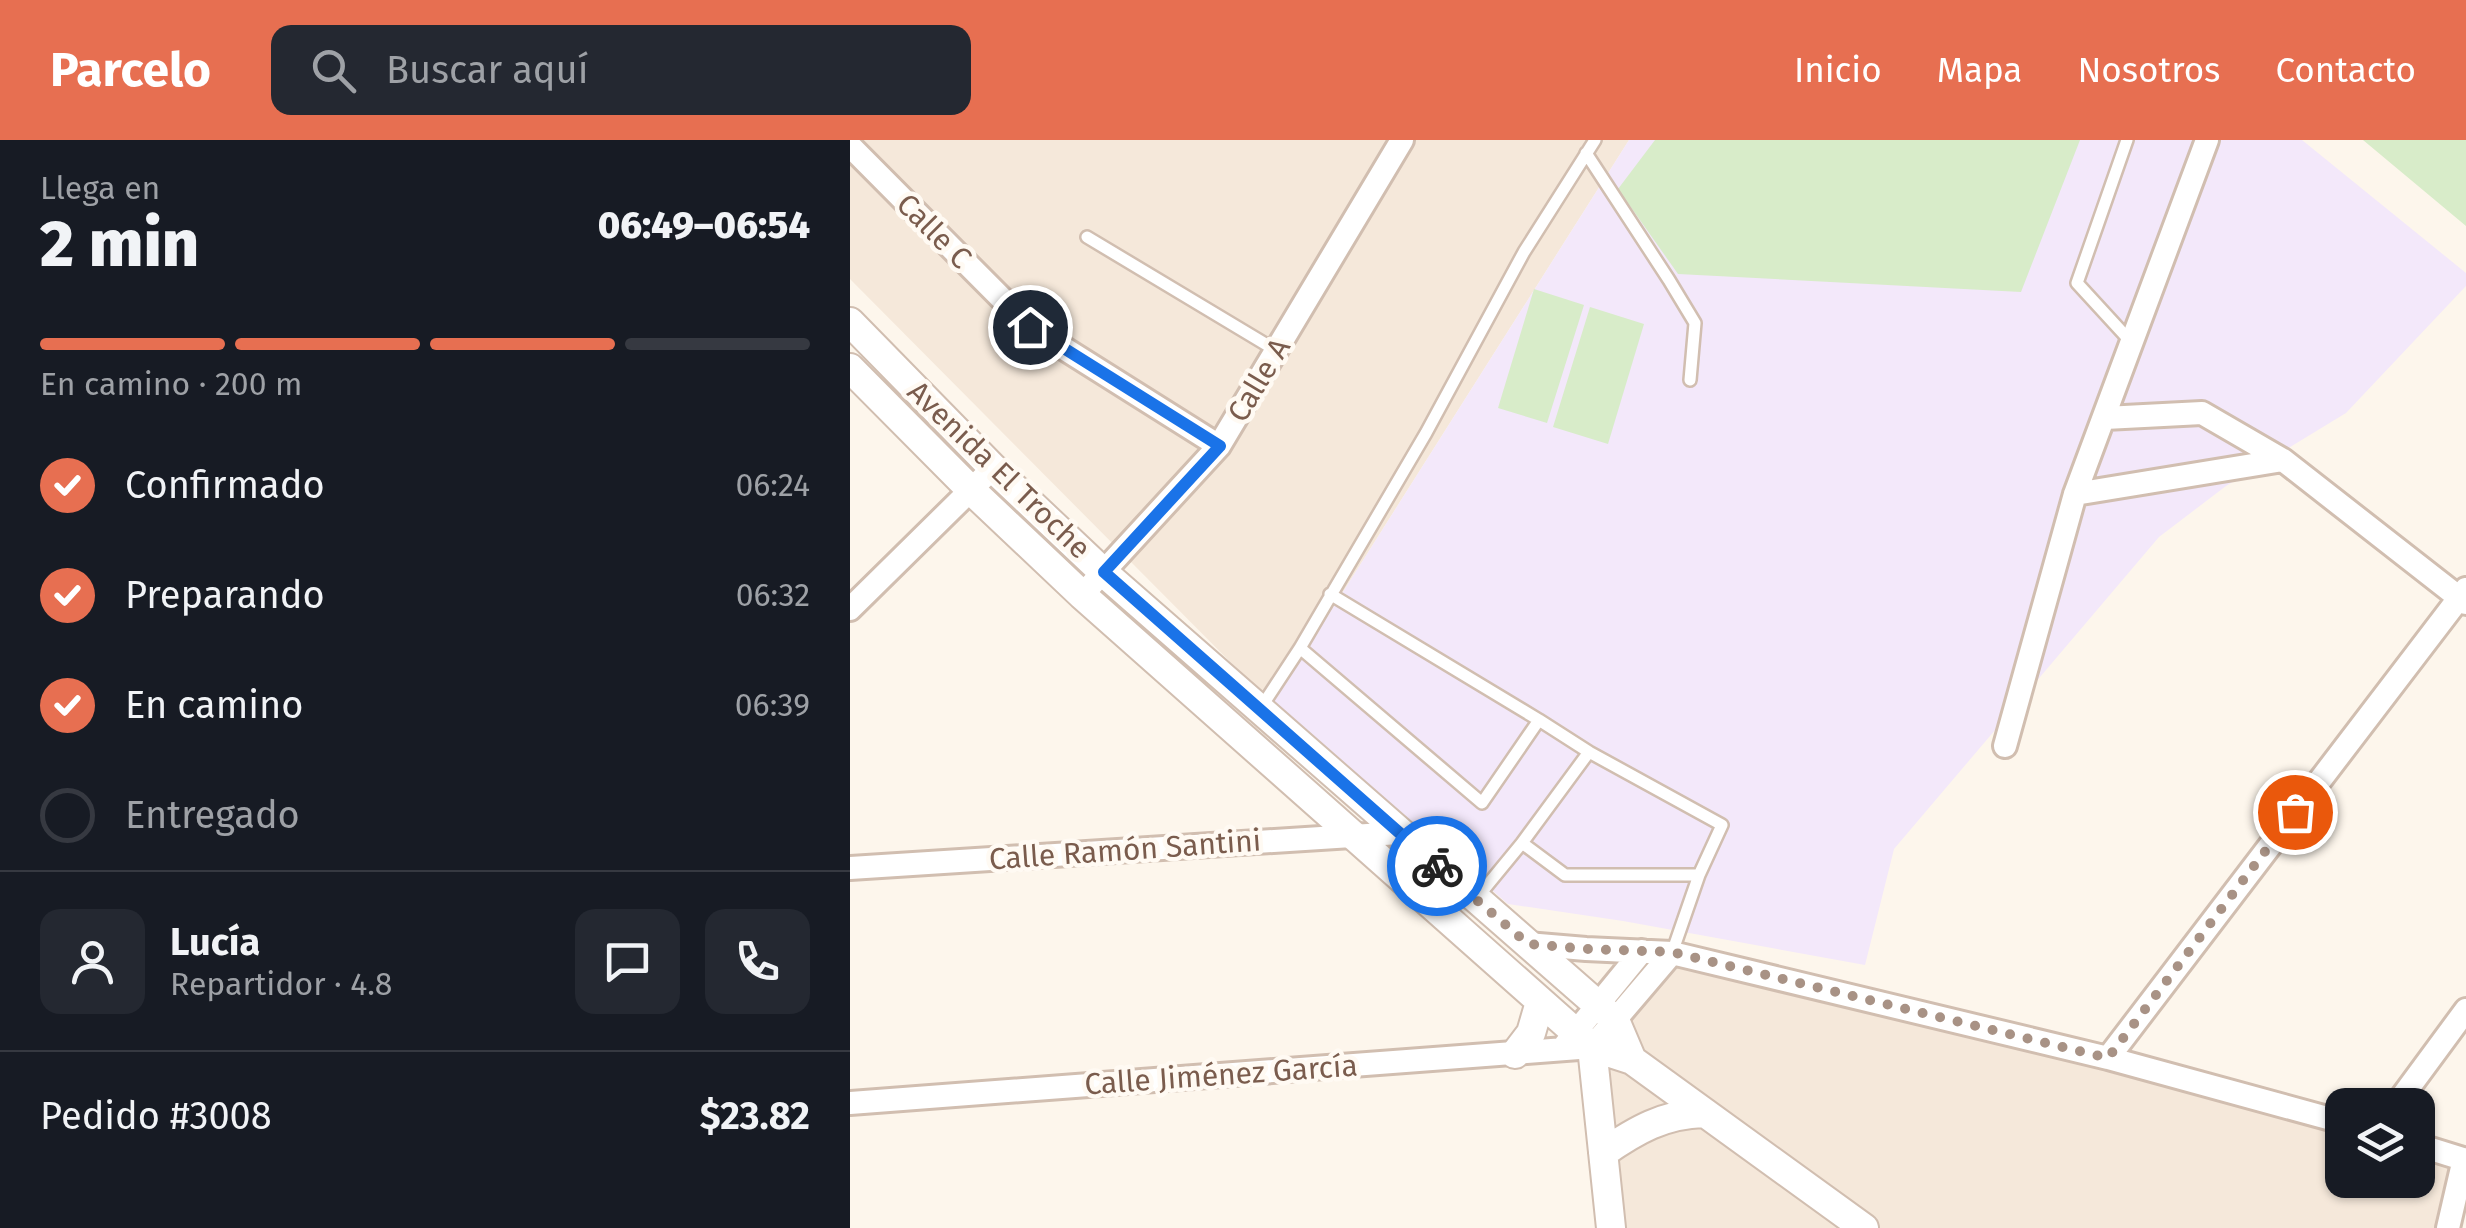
<!DOCTYPE html>
<html lang="es">
<head>
<meta charset="utf-8">
<style>
	body { margin:0; font-family:"Fira Sans",sans-serif; background:#242831; color:#f1f3f6; height:100vh; display:flex; flex-direction:column; font-size:38px; white-space:nowrap }
	* { box-sizing:border-box; margin:0 }
	p { font-size:32px; color:#9ea1a6 }
	.icon { flex:none; width:55px; height:55px; fill:none; stroke:currentColor; stroke-width:2; stroke-linecap:round; stroke-linejoin:round }
	.map { position:relative; flex:1; overflow:hidden }
	.panel { display:flex; flex-direction:column; background:#171b24; width:850px }
	.panel>* { flex:none }
	.tools { position:absolute; left:1475px; top:948px; display:grid; gap:20px }
	.tools a { display:grid; place-items:center; width:110px; height:110px; border-radius:20px; background:#171b24; box-shadow:0 2px 8px #0004; font-size:50px }
	.pin { position:absolute; display:grid; place-items:center; width:85px; height:85px; color:#fff; margin:-42px; border:5px solid #fff; border-radius:50%; box-shadow:0 2px 10px #0007 }
	.courier { position:absolute; display:grid; place-items:center; width:100px; height:100px; margin:-50px; border:8px solid #1a73e8; border-radius:50%; background:#fff; color:#222; box-shadow:0 2px 12px #0007 }
	.summary em { font-style:normal; font-weight:800 }
	.summary div { display:flex; flex-direction:column-reverse }
	.summary { display:flex; align-items:center; justify-content:space-between; height:170px; padding:0 40px }
	h1 { font-size:65px; font-weight:800; line-height:75px }
	.bar { display:grid; grid-template-columns:repeat(4,1fr); gap:15px 10px; align-content:center; height:120px; padding:0 40px }
	.bar i { height:12px; border-radius:8px; background:#363941 }
	.bar .on { background:#e76f51 }
	.bar p { grid-column:span 4 }
	.line { display:flex; align-items:center; gap:25px; padding:0 40px; border-top:2px solid #363941 }
	.line div { flex:1 }
	.round { display:grid; place-items:center; flex:none; width:105px; height:105px; border-radius:20px; background:#242831 }
	ol { padding:0 40px; list-style:none }
	li { display:flex; align-items:center; gap:30px; height:110px }
	li p { margin-inline-start:auto }
	li .icon { padding:10px; border-radius:50%; background:#e76f51; color:#fff; stroke-width:4 }
	li:last-child { color:#9ea1a6 }
	li i { width:55px; height:55px; border:5px solid #363941; border-radius:50% }
	header { display:flex; align-items:center; gap:60px; box-sizing:border-box; height:140px; padding:0 50px; background:#e76f51; color:#fff }
	header strong { font-size:48px }
	nav { display:flex; gap:55px; margin-inline-start:auto; font-size:35px }
	.search { width:700px; height:90px; background:#242831; display:flex; align-items:center; gap:25px; box-sizing:border-box; padding:0 35px; border-radius:20px; color:#9ea1a6; font-size:38px }
	main { display:flex; flex:1; min-height:0 }
	.map>svg:first-child { display:block }
	.residential { fill:#f5e8da }
	.education { fill:#f3e8fa }
	.green { fill:#d8ecc9 }
	.lines { fill:none; stroke-linecap:round; stroke-linejoin:round }
	.service-casing { stroke:#d1beb0; stroke-width:16 }
	.minor-casing { stroke:#d1beb0; stroke-width:28 }
	.tertiary-casing { stroke:#d1beb0; stroke-width:32 }
	.service { stroke:#fff; stroke-width:11 }
	.minor { stroke:#fff; stroke-width:22 }
	.tertiary { stroke:#fff; stroke-width:28 }
	.done { stroke:#a89285; stroke-width:10; stroke-dasharray:0 18 }
	.route { stroke:#1a73e8; stroke-width:12 }
	.labels { text-anchor:middle; dominant-baseline:central; stroke-width:9; stroke-linejoin:round; paint-order:stroke }
	.street-label { font-size:30px; fill:#7a5c4d; stroke:#fffaf3 }
</style>
</head>
<body>
<header>
<strong>Parcelo</strong>
<div class="search"><svg class="icon" aria-label="search" viewBox="0 0 24 24"><circle cx="10" cy="10" r="6"/><path d="M15 15l6 6"/></svg>Buscar aquí</div>
<nav><a>Inicio</a><a>Mapa</a><a>Nosotros</a><a>Contacto</a></nav>
</header>
<main>
<section class="panel">
<div class="summary"><div><h1>2 min</h1><p>Llega en</p></div><em>06:49–06:54</em></div>
<div class="bar"><i class="on"></i><i class="on"></i><i class="on"></i><i></i><p>En camino · 200 m</p></div>
<ol>
<li><svg class="icon" aria-label="check" viewBox="0 0 24 24"><path d="M5 12l5 5 9-10"/></svg>Confirmado<p>06:24</p></li>
<li><svg class="icon" aria-label="check" viewBox="0 0 24 24"><path d="M5 12l5 5 9-10"/></svg>Preparando<p>06:32</p></li>
<li><svg class="icon" aria-label="check" viewBox="0 0 24 24"><path d="M5 12l5 5 9-10"/></svg>En camino<p>06:39</p></li>
<li><i></i>Entregado</li>
</ol>
<div class="line" style="height:180px"><a class="round"><svg class="icon" aria-label="person" viewBox="0 0 24 24"><circle cx="12" cy="8" r="4"/><path d="M4 21q1-7 8-7t8 7"/></svg></a><div><b>Lucía</b><p>Repartidor · 4.8</p></div><a class="round"><svg class="icon" aria-label="chat" viewBox="0 0 24 24"><path d="M4 5h16v11H9l-5 4z"/></svg></a><a class="round"><svg class="icon" aria-label="phone" viewBox="0 0 24 24"><path d="M5 4h4l2 5-3 2q2 4 5 5l2-3 5 2v4C11 20 4 13 5 4z"/></svg></a></div>
<div class="line" style="height:130px"><div>Pedido #3008</div><b>$23.82</b></div>
</section>
<div class="map">
<svg width="1616" height="1088" viewBox="0 0 1616 1088">
	<rect width="100%" height="100%" fill="#fdf6ec"/>
	<path class="residential" d="M 0,0 L 779,0 L 422,564 L 0,139 Z
		M 800,823 L 869,824 L 1492,991 L 1492,1040 L 1568,1040 L 1568,1011 L 1614,1023 L 1597,1088 L 762,1088 L 746,884 Z"/>
	<path class="education" d="M 779,0 L 1452,0 L 1616,133 L 1616,146 L 1496,273 L 1376,346 L 1309,397 L 1044,709 L 1015,825 L 773,781 L 658,764 L 569,687 L 422,564 Z"/>
	<path class="green" d="M 805,0 L 1230,0 L 1171,152 L 828,134 L 768,49 Z
		M 1513,0 L 1616,0 L 1616,86 Z
		M 684,149 L 734,165 L 697,283 L 648,268 Z
		M 740,167 L 794,184 L 758,304 L 703,287 Z"/>
	<g class="lines">
		<defs>
			<path id="service" d="M 1277,0 L 1227,143 L 1283,204
				M 736,13 L 819,140 L 845,183 L 840,240
				M 237,97 L 427,211
				M 450,508 L 632,663 L 689,580 L 480,454
				M 410,569 L 450,508 L 576,293 L 674,112 L 745,0
				M 739,612 L 872,685 L 849,735 L 822,813
				M 672,703 L 715,735 L 849,735
				M 626,759 L 672,703 L 739,612 L 689,580"/>
			<path id="minor" d="M 0,6 L 180,187 L 369,306
				M 1255,278 L 1352,273 L 1433,320
				M 1225,354 L 1433,320 L 1616,463
				M 232,455 L 369,306 L 552,0
				M 0,469 L 143,328
				M 1155,606 L 1225,354 L 1357,0
				M 0,728 L 549,693
				M 677,804 L 736,809 L 822,813 L 1258,918 L 1492,982
				M 715,905 L 792,811
				M 1258,918 L 1616,449
				M 0,963 L 742,907 L 822,813
				M 1546,965 L 1616,870
				M 1568,1005 L 1616,1020
				M 1598,1088 L 1614,1019"/>
			<path id="tertiary" d="M 0,182 L 143,328 L 253,432 L 765,880 L 782,920
				M 0,228 L 121,350 L 232,455 L 742,907 L 782,920 L 1014,1088
				M 742,907 L 761,1088
				M 665,914 L 681,893 L 690,862
				M 753,1013 C 786,990 814,974 854,973"/>
		</defs>
		<use href="#service" class="service-casing"/>
		<use href="#minor" class="minor-casing"/>
		<use href="#tertiary" class="tertiary-casing"/>
		<use href="#service" class="service"/>
		<use href="#minor" class="minor"/>
		<use href="#tertiary" class="tertiary"/>
	</g>
	<g class="lines">
		<path class="done" d="M 587,726 L 678,804 L 736,809 L 822,812 L 1258,918 L 1445,672"/>
		<path class="route" d="M 180,187 L 370,306 L 254,432 L 587,726"/>
	</g>
	<g class="labels">
		<g class="street-label">
			<text transform="translate(84 91) rotate(45)">Calle C</text>
			<text transform="translate(409 240) rotate(-59)">Calle A</text>
			<text transform="translate(149 330) rotate(44)">Avenida El Troche</text>
			<text transform="translate(275 710) rotate(-4)">Calle Ramón Santini</text>
			<text transform="translate(371 935) rotate(-4)">Calle Jiménez García</text>
		</g>
	</g>
</svg>
<div class="tools">
<a><svg class="icon" aria-label="layers" viewBox="0 0 24 24"><path d="M12 4l9 5-9 5-9-5zM3 14l9 5 9-5"/></svg></a>
</div>
<div class="pin" style="left:1445px;top:672px;background:#ea580c"><svg class="icon" aria-label="bag" viewBox="0 0 24 24"><path d="M5 8h14l-1 12H6zM9 8a3 3 0 0 1 6 0"/></svg></div>
<div class="pin" style="left:180px;top:187px;background:#1f2937"><svg class="icon" aria-label="home" viewBox="0 0 24 24"><path d="M3 11l9-7 9 7M6 9v11h12V9"/></svg></div>
<div class="courier" style="left:587px;top:726px"><svg class="icon" aria-label="bike" viewBox="0 0 24 24"><circle cx="6" cy="16" r="4"/><circle cx="18" cy="16" r="4"/><path d="M6 16l4-8h5l3 8M10 8l3 8H6M13 5h3"/></svg></div>
</div>
</main>
</body>
</html>
